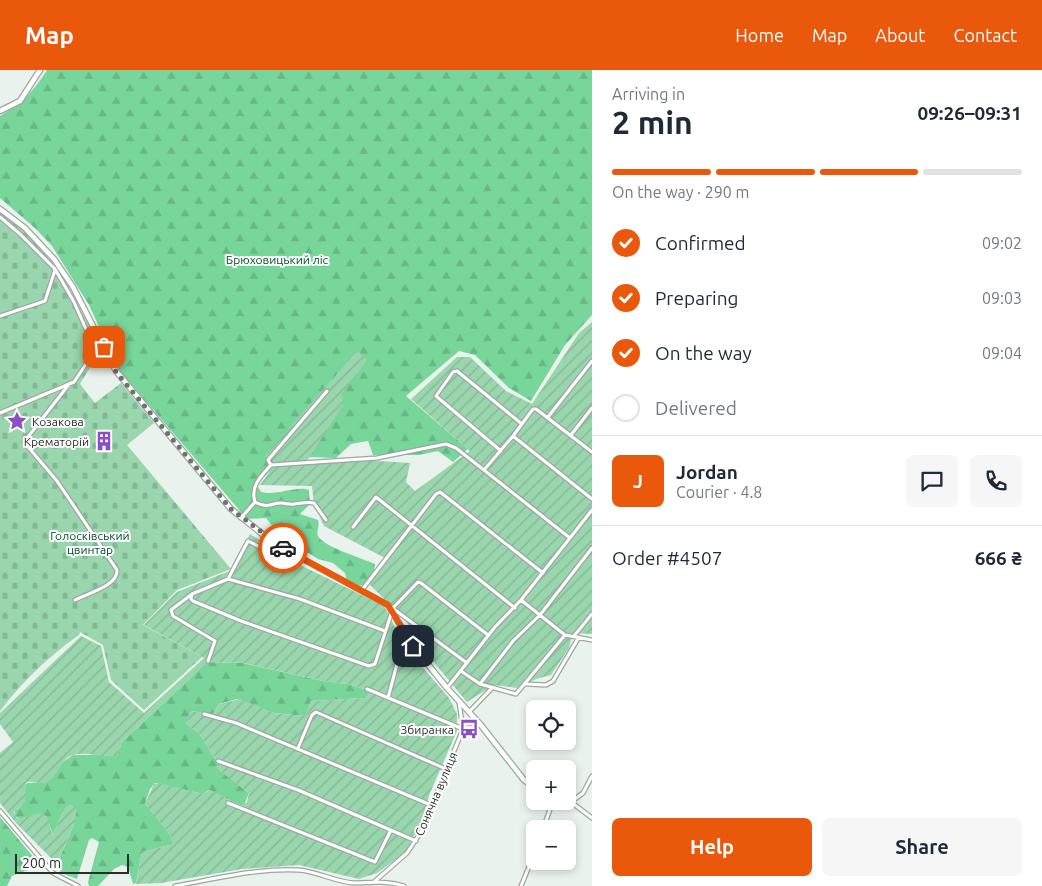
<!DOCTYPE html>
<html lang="en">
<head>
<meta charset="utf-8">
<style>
	body { margin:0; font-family:Ubuntu,sans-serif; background:#f6f6f7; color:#1f2937; height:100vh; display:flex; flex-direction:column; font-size:19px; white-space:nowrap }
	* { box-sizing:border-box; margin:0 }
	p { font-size:16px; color:#747a83 }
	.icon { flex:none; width:28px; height:28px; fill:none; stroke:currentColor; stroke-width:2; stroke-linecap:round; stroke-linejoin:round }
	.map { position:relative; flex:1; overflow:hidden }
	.side { display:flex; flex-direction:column; background:#fff; width:450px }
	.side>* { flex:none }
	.fabs { position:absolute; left:526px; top:630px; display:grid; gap:10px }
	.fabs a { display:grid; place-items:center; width:50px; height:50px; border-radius:8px; background:#fff; box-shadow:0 2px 8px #0003; font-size:25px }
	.scale { position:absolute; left:15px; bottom:12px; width:114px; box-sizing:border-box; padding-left:5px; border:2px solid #2a2d2b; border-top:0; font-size:14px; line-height:18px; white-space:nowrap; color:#2a2d2b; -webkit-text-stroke:4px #fff; paint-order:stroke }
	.pin { position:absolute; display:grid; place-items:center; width:42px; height:42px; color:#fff; margin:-21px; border-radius:10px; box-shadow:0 2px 8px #0006 }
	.courier { position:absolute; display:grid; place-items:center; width:50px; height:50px; margin:-25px; border:4px solid #ea580c; border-radius:50%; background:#fff; color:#222; box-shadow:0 1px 6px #0007 }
	.summary em { font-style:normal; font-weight:700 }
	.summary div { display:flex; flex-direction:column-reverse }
	.summary { display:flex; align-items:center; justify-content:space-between; height:85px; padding:0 20px }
	h1 { font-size:32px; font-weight:700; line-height:38px }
	.bar { display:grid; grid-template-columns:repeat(4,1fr); gap:8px 5px; align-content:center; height:60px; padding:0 20px }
	.bar i { height:6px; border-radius:4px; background:#e0e1e3 }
	.bar .current { background:#ea580c }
	.bar p { grid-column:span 4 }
	.line { display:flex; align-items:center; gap:12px; padding:0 20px; border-top:1px solid #e0e1e3 }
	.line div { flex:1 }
	.round { display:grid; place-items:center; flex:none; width:52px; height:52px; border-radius:8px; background:#f6f6f7 }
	ol { padding:0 20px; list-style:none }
	li { display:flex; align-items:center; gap:15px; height:55px }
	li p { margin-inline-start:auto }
	li .icon { padding:5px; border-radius:50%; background:#ea580c; color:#fff; stroke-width:4 }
	li:last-child { color:#747a83 }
	li i { width:28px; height:28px; border:2px solid #e0e1e3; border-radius:50% }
	.button { display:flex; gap:10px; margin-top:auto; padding:10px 20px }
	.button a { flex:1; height:58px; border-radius:8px; background:#ea580c; color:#fff; font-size:20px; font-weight:700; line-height:58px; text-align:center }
	.button a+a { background:#f6f6f7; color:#1f2937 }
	header { display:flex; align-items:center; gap:30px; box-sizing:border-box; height:70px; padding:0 25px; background:#ea580c; color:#fff }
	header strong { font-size:24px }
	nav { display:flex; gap:28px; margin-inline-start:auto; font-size:18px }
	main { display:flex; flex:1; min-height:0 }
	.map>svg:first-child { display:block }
	.forest { fill:url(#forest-firs) }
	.cemetery { fill:url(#cemetery-stones) }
	.garden { fill:url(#garden-furrows) }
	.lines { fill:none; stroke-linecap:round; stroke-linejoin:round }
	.street-casing { stroke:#9ea6a1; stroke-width:5.5 }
	.secondary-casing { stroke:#9ea6a1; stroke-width:7 }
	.street { stroke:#fff; stroke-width:3 }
	.secondary { stroke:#fff; stroke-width:4.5 }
	.done { stroke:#6d726f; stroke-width:5; stroke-dasharray:0 9 }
	.route { stroke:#ea580c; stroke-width:6 }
	.labels { text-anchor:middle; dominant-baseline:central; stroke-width:4; stroke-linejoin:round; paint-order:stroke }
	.park-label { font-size:12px; fill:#004c27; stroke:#fff }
	.poi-label { font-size:12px; fill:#2a2d2b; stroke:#fff; text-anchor:end }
	.street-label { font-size:12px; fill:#2a2d2b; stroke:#fff }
</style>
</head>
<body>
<header>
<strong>Map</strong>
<nav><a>Home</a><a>Map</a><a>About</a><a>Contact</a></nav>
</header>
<main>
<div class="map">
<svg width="592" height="816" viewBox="0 0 592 816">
	<defs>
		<pattern id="forest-firs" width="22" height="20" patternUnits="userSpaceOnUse" patternTransform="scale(1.25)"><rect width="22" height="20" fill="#78d69b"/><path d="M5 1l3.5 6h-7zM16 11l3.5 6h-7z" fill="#68b886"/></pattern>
		<pattern id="cemetery-stones" width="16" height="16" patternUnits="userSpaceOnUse" patternTransform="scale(1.25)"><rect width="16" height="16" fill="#99d5ad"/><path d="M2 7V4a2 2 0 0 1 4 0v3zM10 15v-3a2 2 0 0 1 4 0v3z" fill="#84b795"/></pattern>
		<pattern id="garden-furrows" width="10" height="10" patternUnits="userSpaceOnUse" patternTransform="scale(1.25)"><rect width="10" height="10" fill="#99d5ad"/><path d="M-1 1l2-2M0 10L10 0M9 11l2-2" fill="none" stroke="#84b795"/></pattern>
	</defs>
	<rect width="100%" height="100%" fill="#eaf2ed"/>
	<path class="forest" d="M 47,0 L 592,0 L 592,245 L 565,275 L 531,331 L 509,318 L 475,285 L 459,281 L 406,326 L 468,379 L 453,392 L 438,381 L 419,385 L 373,385 L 368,371 L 351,374 L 336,388 C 297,387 284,383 257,415 L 261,422 C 277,426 297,415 309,420 L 310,434 L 300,444 L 318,450 C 320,456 316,461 318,466 C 322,476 364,489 375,494 L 374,501 L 363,515 L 359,516 L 347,511 L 345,503 L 333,493 L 318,489 L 305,481 L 284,476 L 284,471 L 266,448 L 247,449 L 119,300 L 89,235 L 52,176 L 36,159 L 0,128 L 0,46 C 22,33 33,22 47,0 Z
		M 207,592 L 243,593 L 323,611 L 348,614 L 367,620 L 370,624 L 365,628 L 311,631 L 305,646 L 274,643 L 237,629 L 219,634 L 213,644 L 191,641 L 186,654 L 199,663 L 216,690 L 218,699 L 249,723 L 244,735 L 240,735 L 209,720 L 203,724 L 155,713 L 150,719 L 145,734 L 167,760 L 174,774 L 142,782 L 136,813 L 133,814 L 128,797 L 122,795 L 114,799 L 98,816 L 89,816 L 88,812 L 99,772 L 92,768 L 89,770 L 77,809 L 61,803 L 58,792 L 74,754 L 63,742 L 53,765 L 46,746 C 33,742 26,751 15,747 L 15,741 C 30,731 21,726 27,713 L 47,712 L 63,692 L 73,685 L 117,685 L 121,680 L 121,673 Z
		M 0,747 L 40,795 L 12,806 L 7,816 L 0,816 Z"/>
	<path class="cemetery" d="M 0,141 C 39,170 60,202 83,245 C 89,255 97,267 97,280 C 97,291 85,304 80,314 L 95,333 L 121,313 L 154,353 L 127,375 L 231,499 L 177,520 L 143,555 L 202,587 L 144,640 L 111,610 L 103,575 L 80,562 L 79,565 C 48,587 23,611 0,641 Z"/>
	<path class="garden" d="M 592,252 L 592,564 L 573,563 L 569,578 L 551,605 L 536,609 L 518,618 L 494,615 L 467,632 L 431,589 L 404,548 L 369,514 L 385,488 L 324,456 L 314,434 L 312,416 L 260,415 L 271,400 L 265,386 L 357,281 L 367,290 L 342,323 L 343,335 L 305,394 L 363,390 L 410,393 L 406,412 L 415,421 L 470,381 L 411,329 L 457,287 L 470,287 L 506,321 L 532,334 L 579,263 Z
		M 250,464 L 296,493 L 384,536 L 406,578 L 449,628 L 457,644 L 457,661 L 430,723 L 420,755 L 405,783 L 377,803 L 359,809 L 299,795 L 242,799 L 161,813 L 136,814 L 142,782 L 174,774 L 167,760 L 145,734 L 154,714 L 162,714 L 203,724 L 210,720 L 242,736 L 247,732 L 249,723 L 218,699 L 216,690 L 199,663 L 186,654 L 191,641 L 213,644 L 219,634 L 240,629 L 274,643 L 305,646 L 311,631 L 365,628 L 370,624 L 367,620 L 348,614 L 323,611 L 244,593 L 207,592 L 121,673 L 121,680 L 117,685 C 102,689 88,681 73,685 C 60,689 59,704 49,711 C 41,717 34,709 26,713 L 25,732 L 14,742 L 16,748 C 26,749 41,737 48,749 C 50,754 50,761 53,765 L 65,738 L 70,734 L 77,739 L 74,754 L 57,794 L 16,753 L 0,733 L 0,683 L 13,672 L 0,654 L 0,643 L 81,566 L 101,576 L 109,612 L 144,643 L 204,588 L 144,555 L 177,522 L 232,500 Z"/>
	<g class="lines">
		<defs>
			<path id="street" d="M 0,147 L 20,164 L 55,199 L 74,232 L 93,275 L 90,288 L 74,312 L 0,343
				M 0,246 L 45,231 L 55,200
				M 70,313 L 24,372 L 57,411 L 117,500 C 118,516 88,523 75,530
				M 548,347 L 592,291
				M 571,365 L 592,338
				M 513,366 L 533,339 L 536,339 L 592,382
				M 501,381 L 436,326 L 453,302 L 457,301 L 522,354
				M 271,395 L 377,388 L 446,374 L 456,378 L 570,468
				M 484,400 L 513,366 L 592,429
				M 255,432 C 269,439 269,433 282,433 C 284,433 287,434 290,434 C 298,435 304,431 314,433 L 326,450
				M 241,448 L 255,432 C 250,416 261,406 271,395 L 268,390 L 327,321
				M 353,457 L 376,427 L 515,538
				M 228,509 L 300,529 L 385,561
				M 362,520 L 436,424 L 440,422 L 543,503
				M 192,524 L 191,529 L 193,531 L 241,551 L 369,596 L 375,594 L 393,538 L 418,512 L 421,513 L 488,565
				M 521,530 L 565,565 L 592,570
				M 391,537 L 467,593
				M 574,566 L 592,544
				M 208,591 L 215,571 L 173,546 L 171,540 L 192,524 L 228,509 L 248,471 L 268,481 L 275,474
				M 461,601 L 480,614 L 516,624 L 565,565
				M 480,614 L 513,571 L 540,545 L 592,478
				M 526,614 L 546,615 L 553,611 L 579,567
				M 447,618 L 495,557 L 521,530 L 592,440
				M 367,619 L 463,659
				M 388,628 L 397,594 L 407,567
				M 469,642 L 493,617
				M 204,644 L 236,653 L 431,735
				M 464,652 L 471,653 L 473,647
				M 298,678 L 312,645 L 316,642 L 446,699
				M 218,691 L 298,720 L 416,771
				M 592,706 L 583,723 L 571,732 L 592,748
				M 228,733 L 375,792 L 391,760
				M 0,741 L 53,803 L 78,816
				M 543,759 L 553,731
				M 375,811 L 407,783 L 421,762 L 463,659 L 459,632
				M 175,816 C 215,809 256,798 298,800 C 317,801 335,812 354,813 C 371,813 387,810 404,816
				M 521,816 L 535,782"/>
			<path id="secondary" d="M 0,41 L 20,31 L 40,0
				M 0,139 L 25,158 L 54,189 L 73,217 L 116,301 L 231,439 L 275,474 L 388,535 L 413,576 L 447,618 L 480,654 L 524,710 L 535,718
				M 568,731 L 571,732"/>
		</defs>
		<use href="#street" class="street-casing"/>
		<use href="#secondary" class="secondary-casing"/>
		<use href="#street" class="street"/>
		<use href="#secondary" class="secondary"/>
	</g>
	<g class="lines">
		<path class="done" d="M 104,277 L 116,302 L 231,439 L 283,478"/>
		<path class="route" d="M 283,478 L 388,535 L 413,576"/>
	</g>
	<defs>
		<symbol id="sight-bare" viewBox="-9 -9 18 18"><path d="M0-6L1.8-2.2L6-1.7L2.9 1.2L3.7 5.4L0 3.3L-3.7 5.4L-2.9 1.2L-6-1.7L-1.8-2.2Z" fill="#8b4ec4" stroke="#fff" stroke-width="2.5" paint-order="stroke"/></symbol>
		<symbol id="building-bare" viewBox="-9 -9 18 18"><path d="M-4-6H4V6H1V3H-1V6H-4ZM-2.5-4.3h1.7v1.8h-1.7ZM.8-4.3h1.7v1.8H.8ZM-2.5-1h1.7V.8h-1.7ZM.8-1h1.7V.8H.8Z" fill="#8b4ec4" stroke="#fff" stroke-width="2.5" paint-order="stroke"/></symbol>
		<symbol id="bus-bare" viewBox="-9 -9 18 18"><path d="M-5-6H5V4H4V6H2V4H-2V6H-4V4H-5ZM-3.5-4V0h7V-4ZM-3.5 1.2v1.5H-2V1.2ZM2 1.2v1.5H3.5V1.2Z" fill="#8b4ec4" stroke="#fff" stroke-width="2.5" paint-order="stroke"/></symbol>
	</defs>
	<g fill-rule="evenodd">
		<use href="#sight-bare" x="3" y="337" width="28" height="28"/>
		<use href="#building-bare" x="90" y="357" width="28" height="28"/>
		<use href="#bus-bare" x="455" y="645" width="28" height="28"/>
	</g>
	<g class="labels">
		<g class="park-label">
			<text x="277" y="189">Брюховицький ліс</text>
			<text x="90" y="465">Голосківський<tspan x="90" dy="14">цвинтар</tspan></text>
		</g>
		<g class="poi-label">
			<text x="32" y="351" text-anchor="start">Козакова</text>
			<text x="89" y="371">Крематорій</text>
			<text x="454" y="659">Збиранка</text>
		</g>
		<g class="street-label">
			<text transform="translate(436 724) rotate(-67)">Сонячна вулиця</text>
		</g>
	</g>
</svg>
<div class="fabs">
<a><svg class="icon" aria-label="locate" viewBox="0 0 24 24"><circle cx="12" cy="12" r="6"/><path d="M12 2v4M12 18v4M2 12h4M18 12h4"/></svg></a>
<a>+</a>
<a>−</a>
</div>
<div class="scale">200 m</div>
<div class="pin" style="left:104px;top:277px;background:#ea580c"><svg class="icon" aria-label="bag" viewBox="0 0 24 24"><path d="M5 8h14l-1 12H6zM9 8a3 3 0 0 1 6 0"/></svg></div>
<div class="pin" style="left:413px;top:576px;background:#1f2937"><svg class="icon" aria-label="home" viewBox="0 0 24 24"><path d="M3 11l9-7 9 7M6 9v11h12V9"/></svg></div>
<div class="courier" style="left:283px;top:478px"><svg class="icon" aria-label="car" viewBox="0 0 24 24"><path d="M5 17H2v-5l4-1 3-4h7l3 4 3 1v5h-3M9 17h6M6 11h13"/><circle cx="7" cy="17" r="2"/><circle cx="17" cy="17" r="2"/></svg></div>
</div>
<section class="side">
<div class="summary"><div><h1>2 min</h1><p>Arriving in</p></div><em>09:26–09:31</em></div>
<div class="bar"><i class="current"></i><i class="current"></i><i class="current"></i><i></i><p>On the way · 290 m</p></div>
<ol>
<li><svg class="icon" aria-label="check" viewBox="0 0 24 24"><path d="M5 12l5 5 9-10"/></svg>Confirmed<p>09:02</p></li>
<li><svg class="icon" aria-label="check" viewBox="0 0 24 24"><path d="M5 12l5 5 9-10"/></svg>Preparing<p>09:03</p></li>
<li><svg class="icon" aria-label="check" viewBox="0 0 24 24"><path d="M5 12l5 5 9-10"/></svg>On the way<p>09:04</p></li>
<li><i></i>Delivered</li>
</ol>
<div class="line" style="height:90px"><b class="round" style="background:#ea580c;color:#fff">J</b><div><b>Jordan</b><p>Courier · 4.8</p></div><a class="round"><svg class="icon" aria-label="chat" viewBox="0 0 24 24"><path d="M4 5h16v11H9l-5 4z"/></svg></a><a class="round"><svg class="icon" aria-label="phone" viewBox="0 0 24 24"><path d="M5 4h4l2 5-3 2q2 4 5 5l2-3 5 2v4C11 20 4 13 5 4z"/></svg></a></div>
<div class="line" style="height:65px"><div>Order #4507</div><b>666 ₴</b></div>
<div class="button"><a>Help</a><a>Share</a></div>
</section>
</main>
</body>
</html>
